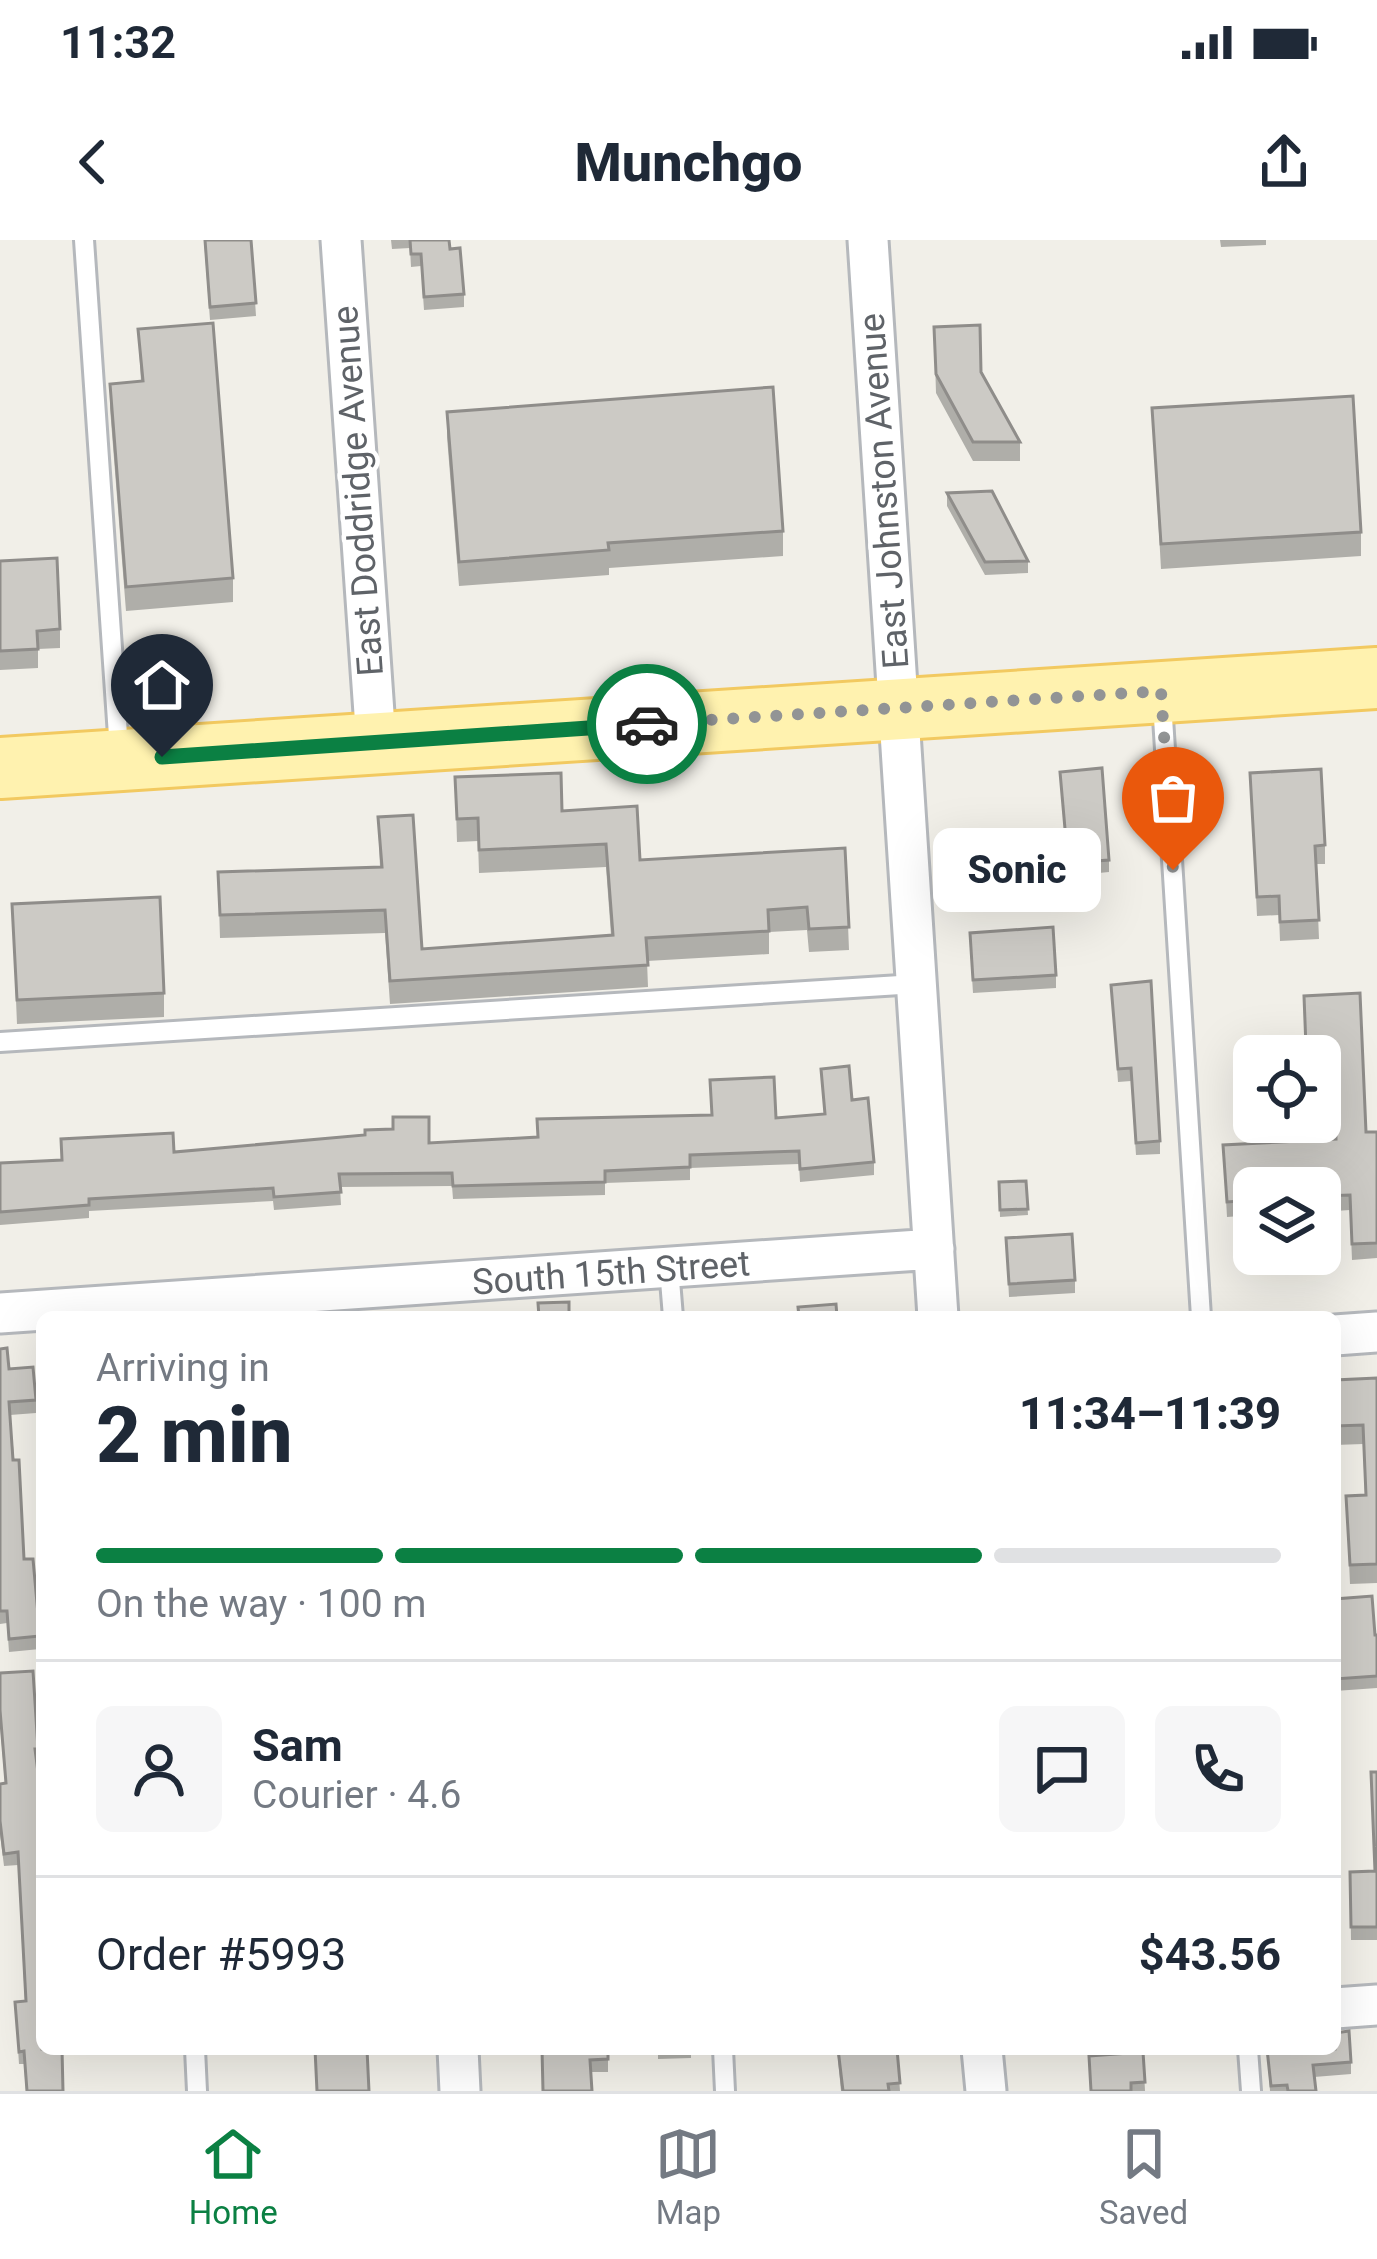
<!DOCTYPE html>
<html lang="en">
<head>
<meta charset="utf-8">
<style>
	body { margin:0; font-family:Roboto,sans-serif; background:#f6f6f7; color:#1f2937; height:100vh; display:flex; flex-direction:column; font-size:45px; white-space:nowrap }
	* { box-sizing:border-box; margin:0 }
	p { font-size:39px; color:#747a83 }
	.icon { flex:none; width:66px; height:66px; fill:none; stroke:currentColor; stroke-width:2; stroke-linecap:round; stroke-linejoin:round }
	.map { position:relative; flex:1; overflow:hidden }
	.details { position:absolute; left:36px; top:1071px; width:1305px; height:744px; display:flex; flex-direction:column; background:#fff; border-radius:18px; box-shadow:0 12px 48px #0002 }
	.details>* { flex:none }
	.buttons { position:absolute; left:1233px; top:795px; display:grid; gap:24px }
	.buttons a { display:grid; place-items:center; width:108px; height:108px; border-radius:18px; background:#fff; box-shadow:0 12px 48px #0002; font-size:60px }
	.pin { position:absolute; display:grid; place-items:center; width:102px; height:102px; color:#fff; margin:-123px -51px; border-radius:50% 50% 50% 0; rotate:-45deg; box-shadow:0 0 12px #0007 }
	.pin .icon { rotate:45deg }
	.courier { position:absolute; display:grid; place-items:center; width:120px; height:120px; margin:-60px; border:9px solid #0b8043; border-radius:50%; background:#fff; color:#222; box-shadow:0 3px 15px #0007 }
	.bubble { position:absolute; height:84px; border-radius:18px; background:#fff; box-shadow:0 12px 48px #0002; font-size:39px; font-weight:800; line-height:84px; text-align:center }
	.headline em { font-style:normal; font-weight:800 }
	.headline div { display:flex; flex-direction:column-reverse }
	.headline { display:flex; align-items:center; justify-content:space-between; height:204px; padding:0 60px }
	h1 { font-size:78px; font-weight:800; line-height:90px }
	.bar { display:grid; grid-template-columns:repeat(4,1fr); gap:18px 12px; align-content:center; height:144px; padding:0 60px }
	.bar i { height:15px; border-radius:9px; background:#e0e1e3 }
	.bar .on { background:#0b8043 }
	.bar p { grid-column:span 4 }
	.line { display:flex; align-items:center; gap:30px; padding:0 60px; border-top:3px solid #e0e1e3 }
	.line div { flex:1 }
	.round { display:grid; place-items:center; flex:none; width:126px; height:126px; border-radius:18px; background:#f6f6f7 }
	.status { display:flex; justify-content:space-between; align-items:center; height:84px; padding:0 60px; background:#fff; direction:ltr }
	.status svg { height:33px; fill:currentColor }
	header { display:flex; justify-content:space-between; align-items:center; height:156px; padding:0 60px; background:#fff; font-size:54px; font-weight:800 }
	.tab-bar { display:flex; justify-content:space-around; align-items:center; height:168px; border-top:3px solid #e0e1e3; background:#fff; font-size:33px; color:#747a83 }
	.tab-bar a { display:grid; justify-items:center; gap:6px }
	.tab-bar .on { color:#0b8043 }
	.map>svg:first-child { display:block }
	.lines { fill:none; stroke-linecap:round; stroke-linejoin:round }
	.service-casing { stroke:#b5b8bc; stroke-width:24 }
	.minor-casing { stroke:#b5b8bc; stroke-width:45 }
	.primary-casing { stroke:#f2c960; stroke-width:66 }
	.service { stroke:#fff; stroke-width:18 }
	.minor { stroke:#fff; stroke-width:39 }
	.primary { stroke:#fff2af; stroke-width:60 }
	.wall { fill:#afaea9 }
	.building { fill:#cccac5; stroke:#8f8d8a; stroke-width:3 }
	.done { stroke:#929495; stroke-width:12; stroke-dasharray:0 21.6 }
	.route { stroke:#0b8043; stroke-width:15 }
	.labels { text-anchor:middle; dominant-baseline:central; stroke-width:9; stroke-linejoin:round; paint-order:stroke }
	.street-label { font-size:36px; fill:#5f6368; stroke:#fff }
</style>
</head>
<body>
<div class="status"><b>11:32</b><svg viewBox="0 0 49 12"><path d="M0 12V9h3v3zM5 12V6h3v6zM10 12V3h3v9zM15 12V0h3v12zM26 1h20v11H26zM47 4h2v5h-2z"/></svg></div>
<header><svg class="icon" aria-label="back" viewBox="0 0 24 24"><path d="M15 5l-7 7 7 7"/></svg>Munchgo<svg class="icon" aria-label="share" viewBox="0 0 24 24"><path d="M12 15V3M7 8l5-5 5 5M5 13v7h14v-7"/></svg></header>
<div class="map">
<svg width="1377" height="1851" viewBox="0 0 1377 1851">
	<rect width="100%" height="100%" fill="#f1efe8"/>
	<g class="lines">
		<defs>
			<path id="service" d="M 84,0 L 119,510
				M 1162,462 L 1201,1077
				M 0,802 L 916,744
				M 669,1028 L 673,1077
				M 195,1809 L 197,1851
				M 723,1809 L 725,1851
				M 1248,1809 L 1251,1851"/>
			<path id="minor" d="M 341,0 L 376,502
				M 868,0 L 938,1077
				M 0,1073 L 934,1009
				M 1335,1095 L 1377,1092
				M 1335,1768 L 1377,1765
				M 458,1809 L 460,1851
				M 982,1809 L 986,1851"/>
			<path id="primary" d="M 0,528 L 1377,438"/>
		</defs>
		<use href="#service" class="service-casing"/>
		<use href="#minor" class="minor-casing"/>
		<use href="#primary" class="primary-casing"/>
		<use href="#service" class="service"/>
		<use href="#minor" class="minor"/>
		<use href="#primary" class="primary"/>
	</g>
	<path class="wall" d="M 204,0 L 251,0 L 256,76 L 210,80 Z
		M 391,0 L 449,0 L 450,9 L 464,54 L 464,67 L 424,70 L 421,26 L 411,27 L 410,8 L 392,9 Z
		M 1220,0 L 1266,0 L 1266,5 L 1221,7 Z
		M 934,87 L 981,132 L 1020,202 L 1020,221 L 973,221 L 936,153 Z
		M 138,89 L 233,338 L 233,362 L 126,371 L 110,168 L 110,144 L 141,141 Z
		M 1152,168 L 1361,292 L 1361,316 L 1161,329 Z
		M 447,172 L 783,291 L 783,316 L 609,328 L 609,335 L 459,346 L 447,197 Z
		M 947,253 L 1028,321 L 1028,333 L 985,335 L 947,266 Z
		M 0,321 L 60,389 L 60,408 L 38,409 L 38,428 L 0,430 Z
		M 1060,532 L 1109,620 L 1109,632 L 1068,636 Z
		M 1250,533 L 1325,605 L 1325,624 L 1316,624 L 1319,699 L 1280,701 L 1279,675 L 1257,676 Z
		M 455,537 L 562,571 L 640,620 L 845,608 L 849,710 L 809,712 L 807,690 L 769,692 L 769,714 L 647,721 L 648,747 L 390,764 L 385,693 L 220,698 L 218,632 L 380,627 L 378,577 L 422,709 L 611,695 L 606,627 L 479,633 L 478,601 L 457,602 Z
		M 12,664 L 164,753 L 164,777 L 17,784 Z
		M 970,706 L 1056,735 L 1056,748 L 973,753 Z
		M 1111,745 L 1160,901 L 1160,914 L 1136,915 L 1131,841 L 1118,842 Z
		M 1360,753 L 1366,892 L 1377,892 L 1377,1018 L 1352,1020 L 1350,970 L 1320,972 L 1320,948 L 1254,948 L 1254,975 L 1227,977 L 1223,905 L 1336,899 L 1333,821 L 1320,821 L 1320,816 L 1306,816 L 1304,756 Z
		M 821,829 L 852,860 L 874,922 L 874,935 L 800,942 L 799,924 L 690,928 L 690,940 L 605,943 L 605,955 L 453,959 L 452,946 L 340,947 L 341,965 L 274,970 L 273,961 L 89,971 L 89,978 L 0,985 L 0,923 L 174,912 L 429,903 L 537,897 L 824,874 Z
		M 1026,941 L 1028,975 L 1000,977 L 999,942 Z
		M 1006,998 L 1075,1040 L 1075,1053 L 1009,1057 Z
		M 0,1109 L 9,1129 L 36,1160 L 36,1173 L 10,1175 L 24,1319 L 40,1396 L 40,1409 L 9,1412 L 7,1383 L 0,1384 Z
		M 1377,1138 L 1377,1343 L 1350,1344 L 1346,1256 L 1365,1255 L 1363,1204 L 1335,1205 L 1335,1140 Z
		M 1335,1359 L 1375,1395 L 1377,1395 L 1377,1448 L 1335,1451 Z
		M 0,1433 L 38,1509 L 38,1521 L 37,1522 L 42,1809 L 63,1851 L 26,1851 L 24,1824 L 19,1824 L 15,1762 L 25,1761 L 18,1625 L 4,1626 L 0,1594 L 0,1544 L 5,1543 L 0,1483 Z
		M 1377,1532 L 1377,1700 L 1351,1700 L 1350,1632 L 1374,1631 Z
		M 608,1809 L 608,1832 L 591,1832 L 543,1851 Z
		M 658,1809 L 691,1809 L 691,1818 L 658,1819 Z
		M 837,1809 L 897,1809 L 900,1851 L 841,1851 Z
		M 1267,1809 L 1351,1822 L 1351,1834 L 1314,1837 L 1316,1851 L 1270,1851 Z
		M 1143,1812 L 1145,1851 L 1090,1851 Z"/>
	<path class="building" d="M 205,0 L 251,0 L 256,63 L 210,67 Z
		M 410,0 L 449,0 L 450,9 L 460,8 L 464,54 L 424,57 L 421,14 L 411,14 Z
		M 213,83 L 233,338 L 126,347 L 110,144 L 143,141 L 138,89 Z
		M 980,85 L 981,132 L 1020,202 L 973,202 L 936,134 L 934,87 Z
		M 773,147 L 783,291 L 608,303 L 609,310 L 459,322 L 447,172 Z
		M 1353,156 L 1361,292 L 1161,304 L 1152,168 Z
		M 992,251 L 1028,321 L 985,322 L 947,253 Z
		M 57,318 L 60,389 L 37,391 L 38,409 L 0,411 L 0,321 Z
		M 1102,528 L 1109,620 L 1068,623 L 1060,532 Z
		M 1321,529 L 1325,605 L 1315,606 L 1319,680 L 1280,682 L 1279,656 L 1257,657 L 1250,533 Z
		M 561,533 L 562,571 L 637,566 L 640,620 L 845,608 L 849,687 L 809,689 L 807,667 L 768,670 L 769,691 L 646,698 L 648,725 L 390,741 L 385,670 L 220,675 L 218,632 L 382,627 L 378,577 L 413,575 L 422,709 L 613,695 L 606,604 L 479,610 L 478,578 L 457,579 L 455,537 Z
		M 160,657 L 164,753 L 17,760 L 12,664 Z
		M 1053,687 L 1056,735 L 973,740 L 970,693 Z
		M 1151,741 L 1160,901 L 1136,903 L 1131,828 L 1118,829 L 1111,745 Z
		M 1360,753 L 1366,892 L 1377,892 L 1377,1003 L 1352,1004 L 1350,955 L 1320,956 L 1320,948 L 1254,948 L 1254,960 L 1227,962 L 1223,905 L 1336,899 L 1333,805 L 1306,807 L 1304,756 Z
		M 849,826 L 852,860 L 868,858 L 874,922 L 800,929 L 799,911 L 690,915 L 690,927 L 605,931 L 605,942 L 453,946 L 452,933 L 339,934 L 341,952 L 274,957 L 273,948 L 89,959 L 89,965 L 0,972 L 0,923 L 62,920 L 61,899 L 173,893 L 174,912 L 365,895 L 365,890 L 393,889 L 393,877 L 429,877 L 429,903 L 538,897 L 537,879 L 712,875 L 710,840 L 774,837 L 776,878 L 825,874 L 821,829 Z
		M 1026,941 L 1028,969 L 1000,970 L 999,942 Z
		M 1072,994 L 1075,1040 L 1009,1044 L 1006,998 Z
		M 569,1062 L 569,1077 L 539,1077 L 538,1063 Z
		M 836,1064 L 837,1077 L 799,1077 L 798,1067 Z
		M 7,1108 L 9,1129 L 33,1127 L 36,1160 L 9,1162 L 13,1220 L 19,1220 L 24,1319 L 33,1319 L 40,1396 L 9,1399 L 7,1371 L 0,1371 L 0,1109 Z
		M 1377,1138 L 1377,1324 L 1350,1325 L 1346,1256 L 1366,1255 L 1363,1185 L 1335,1186 L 1335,1140 Z
		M 1372,1356 L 1375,1395 L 1377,1395 L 1377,1436 L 1335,1439 L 1335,1359 Z
		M 33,1431 L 38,1509 L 35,1509 L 42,1564 L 42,1809 L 62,1809 L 63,1851 L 27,1851 L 24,1811 L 19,1812 L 15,1762 L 26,1761 L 18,1612 L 4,1614 L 0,1581 L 0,1544 L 6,1543 L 0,1470 L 0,1433 Z
		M 1371,1532 L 1377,1532 L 1377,1687 L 1351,1687 L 1350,1632 L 1375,1631 Z
		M 1349,1791 L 1351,1822 L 1313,1825 L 1316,1851 L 1288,1851 L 1287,1845 L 1271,1846 L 1267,1809 L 1335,1809 L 1335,1793 Z
		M 315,1809 L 367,1809 L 369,1851 L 317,1851 Z
		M 542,1809 L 608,1809 L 608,1819 L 590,1820 L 592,1851 L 543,1851 Z
		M 658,1809 L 691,1809 L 691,1811 L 658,1812 Z
		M 838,1809 L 897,1809 L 900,1843 L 888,1844 L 889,1851 L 843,1851 Z
		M 1143,1812 L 1145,1842 L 1131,1843 L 1131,1851 L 1091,1851 L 1089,1816 Z"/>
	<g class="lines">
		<path class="done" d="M 647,484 L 1161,451 L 1173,630"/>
		<path class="route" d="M 162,517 L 647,484"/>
	</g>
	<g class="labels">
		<g class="street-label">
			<text transform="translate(358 251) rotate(-94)">East Doddridge Avenue</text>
			<text transform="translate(884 251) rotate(-94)">East Johnston Avenue</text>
			<text transform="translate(611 1033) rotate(-4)">South 15th Street</text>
		</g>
	</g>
</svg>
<div class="buttons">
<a><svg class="icon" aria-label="locate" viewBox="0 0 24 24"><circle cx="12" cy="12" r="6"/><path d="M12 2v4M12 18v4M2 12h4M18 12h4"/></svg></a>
<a><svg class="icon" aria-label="layers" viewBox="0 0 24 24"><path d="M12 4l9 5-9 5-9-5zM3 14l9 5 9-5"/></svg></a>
</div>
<div class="pin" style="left:1173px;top:630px;background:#ea580c"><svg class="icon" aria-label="bag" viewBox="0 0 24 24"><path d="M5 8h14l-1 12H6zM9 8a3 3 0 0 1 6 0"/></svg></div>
<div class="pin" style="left:162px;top:517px;background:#1f2937"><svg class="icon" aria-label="home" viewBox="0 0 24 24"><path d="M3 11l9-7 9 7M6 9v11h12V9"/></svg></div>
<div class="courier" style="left:647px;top:484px"><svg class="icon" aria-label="car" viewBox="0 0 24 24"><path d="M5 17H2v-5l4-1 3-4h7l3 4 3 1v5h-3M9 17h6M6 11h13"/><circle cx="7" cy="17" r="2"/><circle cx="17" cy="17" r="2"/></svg></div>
<div class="bubble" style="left:933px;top:588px;width:168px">Sonic</div>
<section class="details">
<div class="headline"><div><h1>2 min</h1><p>Arriving in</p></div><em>11:34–11:39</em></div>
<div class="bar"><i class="on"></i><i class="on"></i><i class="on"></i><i></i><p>On the way · 100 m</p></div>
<div class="line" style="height:216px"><a class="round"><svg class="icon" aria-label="person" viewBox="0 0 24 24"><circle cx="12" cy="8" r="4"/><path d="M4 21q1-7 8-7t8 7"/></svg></a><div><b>Sam</b><p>Courier · 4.6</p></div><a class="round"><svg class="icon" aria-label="chat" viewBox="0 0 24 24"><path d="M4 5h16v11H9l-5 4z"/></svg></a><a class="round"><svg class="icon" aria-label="phone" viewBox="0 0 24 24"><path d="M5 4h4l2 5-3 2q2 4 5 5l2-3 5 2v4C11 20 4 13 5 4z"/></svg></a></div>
<div class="line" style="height:156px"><div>Order #5993</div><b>$43.56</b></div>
</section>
</div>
<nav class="tab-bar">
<a class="on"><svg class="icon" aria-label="home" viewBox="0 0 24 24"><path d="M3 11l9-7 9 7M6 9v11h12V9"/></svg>Home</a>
<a><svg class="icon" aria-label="map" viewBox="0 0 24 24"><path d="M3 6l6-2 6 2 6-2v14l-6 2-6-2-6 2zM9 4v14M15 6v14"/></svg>Map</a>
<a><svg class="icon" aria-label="saved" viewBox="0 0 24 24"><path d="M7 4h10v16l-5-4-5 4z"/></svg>Saved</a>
</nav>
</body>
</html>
